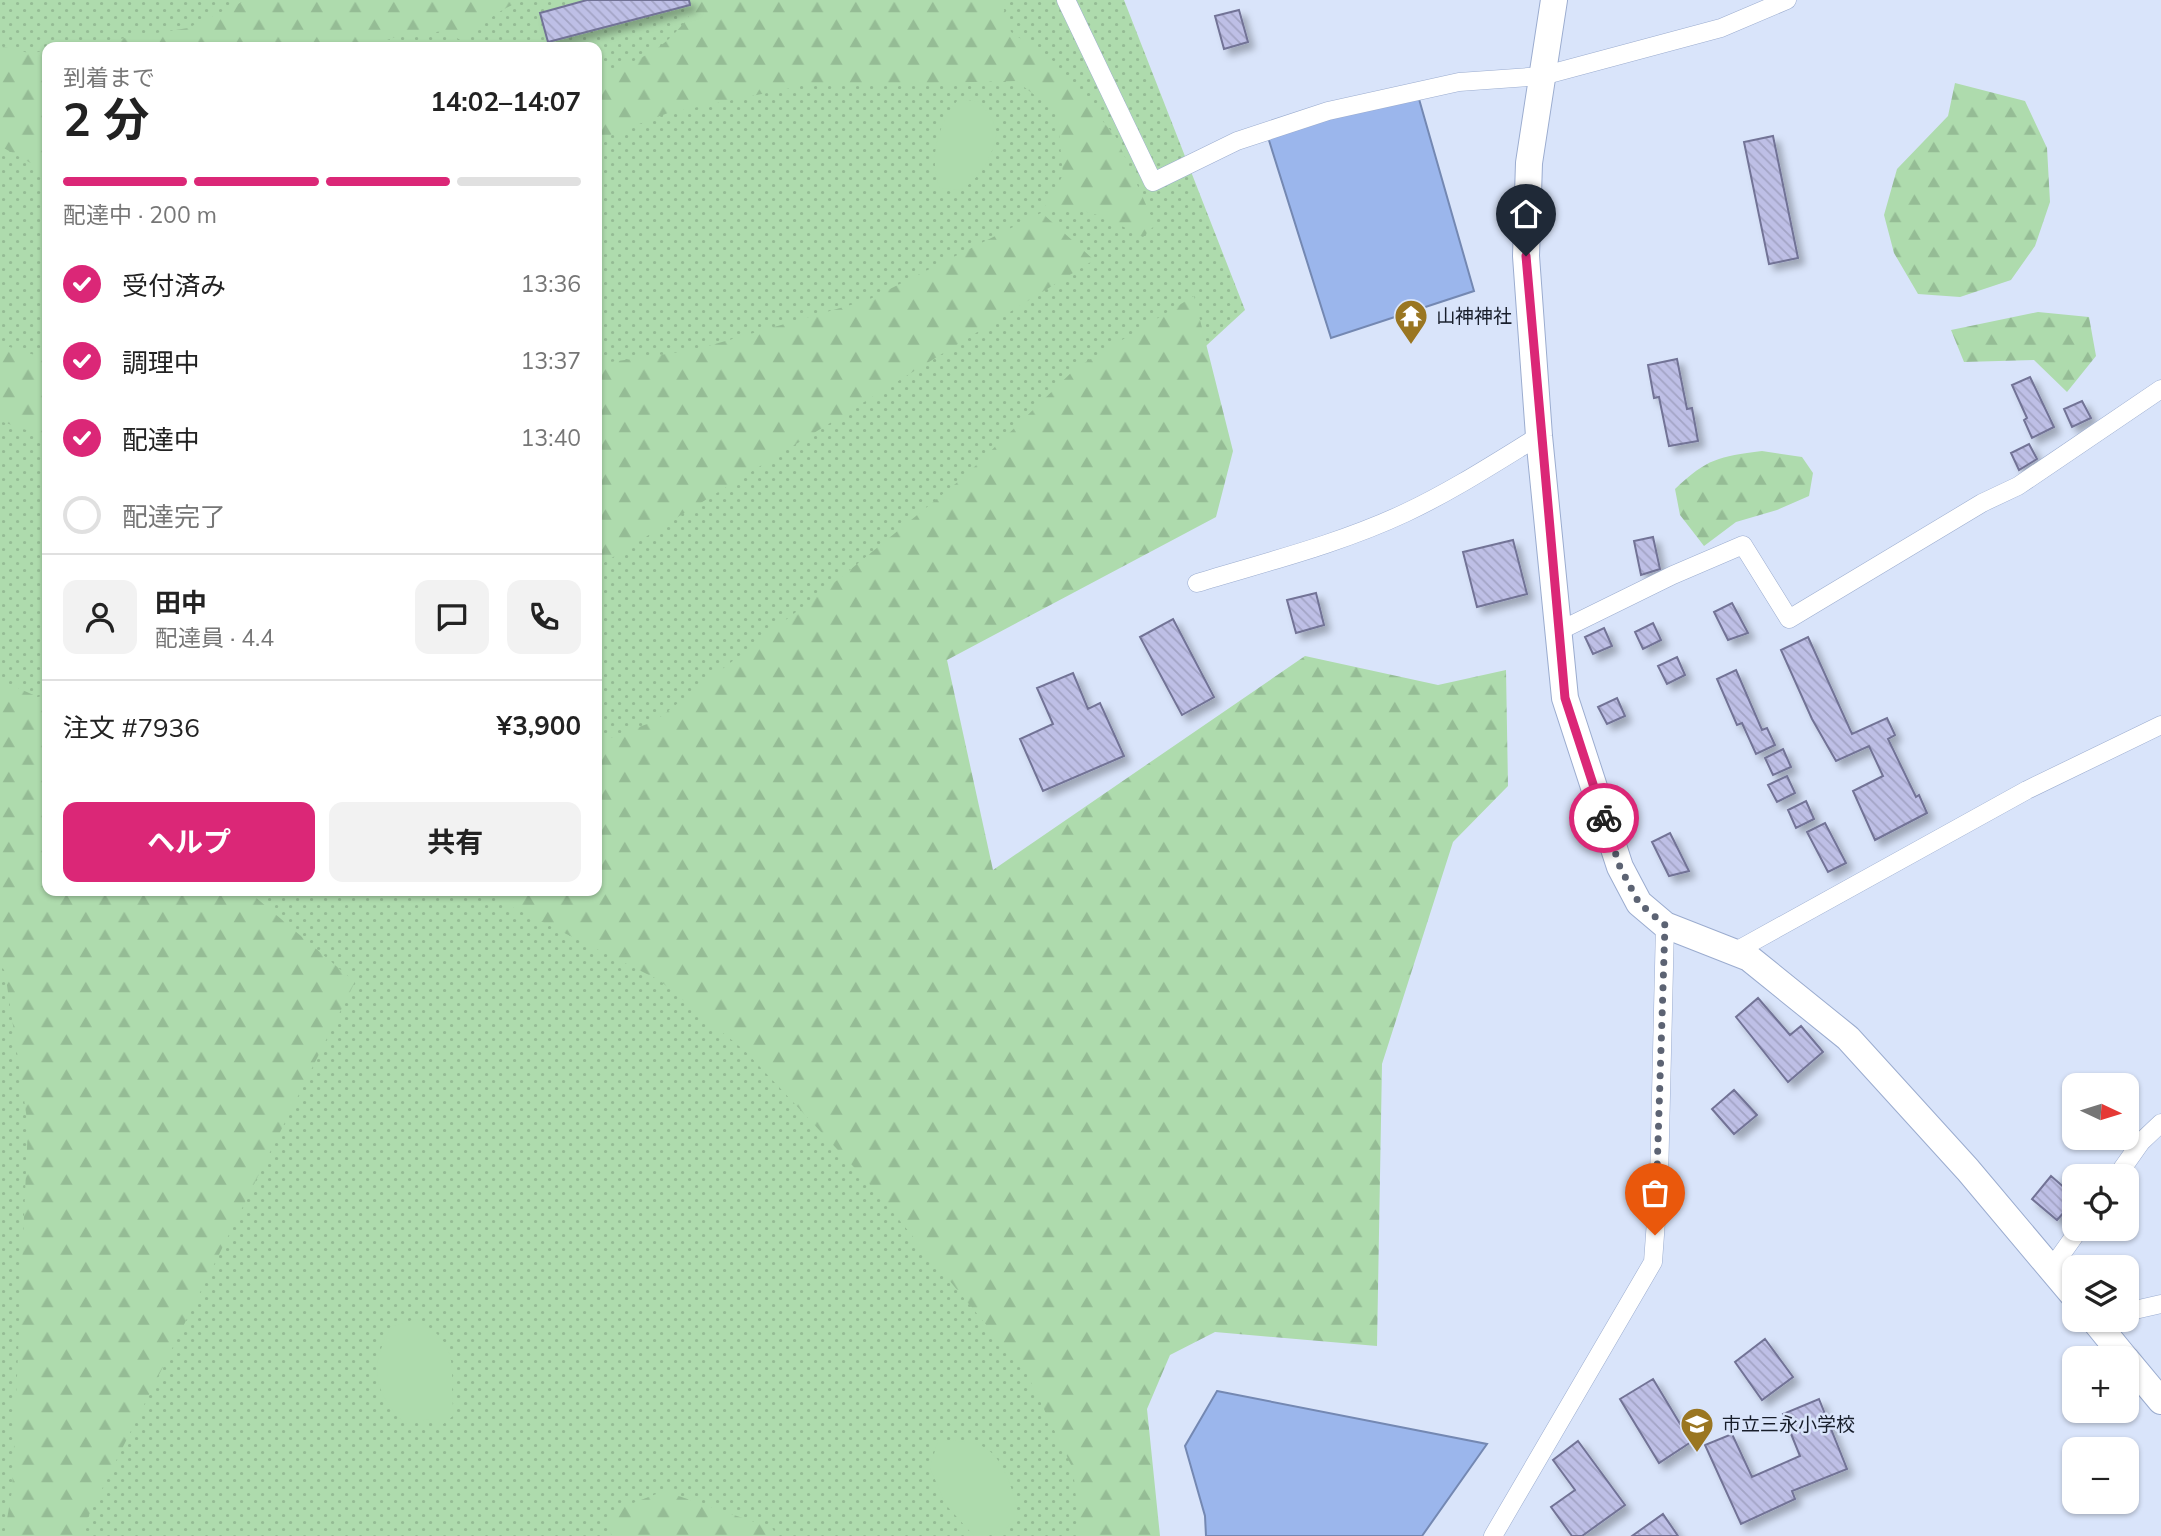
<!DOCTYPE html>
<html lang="ja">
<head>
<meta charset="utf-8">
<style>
	body { margin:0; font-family:Mulish,"Noto Sans JP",sans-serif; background:#f2f2f2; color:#222; height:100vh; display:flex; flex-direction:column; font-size:26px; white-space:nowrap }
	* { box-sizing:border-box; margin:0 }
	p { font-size:23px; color:#767676 }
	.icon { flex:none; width:38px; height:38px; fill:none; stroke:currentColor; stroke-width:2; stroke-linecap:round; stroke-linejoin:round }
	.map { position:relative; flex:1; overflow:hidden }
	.details { position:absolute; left:42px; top:42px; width:560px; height:854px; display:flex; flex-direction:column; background:#fff; border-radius:14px; box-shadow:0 2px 5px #0004 }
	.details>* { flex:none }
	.needle { width:46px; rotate:94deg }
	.tools { position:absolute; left:2062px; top:1073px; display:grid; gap:14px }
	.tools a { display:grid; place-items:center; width:77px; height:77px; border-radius:14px; background:#fff; box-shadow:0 2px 5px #0004; font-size:35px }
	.pin { position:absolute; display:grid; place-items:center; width:60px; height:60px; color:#fff; margin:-72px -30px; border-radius:50% 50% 50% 0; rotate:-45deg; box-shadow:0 0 7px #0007 }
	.pin .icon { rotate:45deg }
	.courier { position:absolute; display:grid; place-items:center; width:70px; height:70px; margin:-35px; border:5px solid #db2777; border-radius:50%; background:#fff; color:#222; box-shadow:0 2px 9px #0007 }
	.headline em { font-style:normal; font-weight:700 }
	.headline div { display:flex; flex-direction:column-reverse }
	.headline { display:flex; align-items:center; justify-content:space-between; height:119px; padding:0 21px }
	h1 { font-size:46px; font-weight:700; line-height:52px }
	.bar { display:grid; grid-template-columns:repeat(4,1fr); gap:10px 7px; align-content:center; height:84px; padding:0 21px }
	.bar i { height:9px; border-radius:5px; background:#e0e0e0 }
	.bar .active { background:#db2777 }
	.bar p { grid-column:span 4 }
	.line { display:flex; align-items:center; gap:18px; padding:0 21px; border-top:2px solid #e0e0e0 }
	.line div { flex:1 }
	.round { display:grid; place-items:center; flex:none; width:74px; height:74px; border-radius:14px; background:#f2f2f2 }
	ol { padding:0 21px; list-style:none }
	li { display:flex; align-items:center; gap:21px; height:77px }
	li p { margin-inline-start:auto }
	li .icon { padding:7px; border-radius:50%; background:#db2777; color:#fff; stroke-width:4 }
	li:last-child { color:#767676 }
	li i { width:38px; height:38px; border:4px solid #e0e0e0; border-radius:50% }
	.action { display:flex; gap:14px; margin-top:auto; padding:14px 21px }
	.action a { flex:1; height:80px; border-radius:14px; background:#db2777; color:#fff; font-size:28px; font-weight:700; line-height:80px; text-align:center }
	.action a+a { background:#f2f2f2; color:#222 }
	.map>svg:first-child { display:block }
	.grass { fill:url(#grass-dots); fill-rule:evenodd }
	.forest { fill:url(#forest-firs) }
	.park { fill:#aedbad }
	.water { fill:#9bb6ec; stroke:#7488b2; stroke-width:2 }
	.building { fill:url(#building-back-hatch); stroke:#727396; stroke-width:2; filter:url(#shadow) }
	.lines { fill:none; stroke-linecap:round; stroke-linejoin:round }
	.street-casing { stroke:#9baccf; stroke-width:19 }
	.secondary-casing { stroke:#9baccf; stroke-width:28 }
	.street { stroke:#fff; stroke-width:18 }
	.secondary { stroke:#fff; stroke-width:26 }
	.done { stroke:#5c6373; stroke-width:7; stroke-dasharray:0 12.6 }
	.route { stroke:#db2777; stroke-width:9 }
	.labels { text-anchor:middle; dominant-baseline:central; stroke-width:5; stroke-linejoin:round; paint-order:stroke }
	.poi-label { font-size:19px; fill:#181e2b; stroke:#d9e4fa; text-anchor:start }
</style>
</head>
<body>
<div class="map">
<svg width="2161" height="1536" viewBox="0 0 2161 1536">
	<defs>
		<pattern id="grass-dots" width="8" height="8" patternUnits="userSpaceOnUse" patternTransform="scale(1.75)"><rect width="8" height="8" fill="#aedbad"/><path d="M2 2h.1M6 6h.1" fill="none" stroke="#95bc95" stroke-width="1.8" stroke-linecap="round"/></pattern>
		<pattern id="forest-firs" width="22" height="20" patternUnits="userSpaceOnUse" patternTransform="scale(1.75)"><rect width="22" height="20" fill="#aedbad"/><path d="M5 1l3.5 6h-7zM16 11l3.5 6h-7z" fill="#95bc95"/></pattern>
		<pattern id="building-back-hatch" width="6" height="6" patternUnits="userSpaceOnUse" patternTransform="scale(1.75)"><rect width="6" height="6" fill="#bebfe6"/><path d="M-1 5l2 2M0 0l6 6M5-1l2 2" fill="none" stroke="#a3a4c5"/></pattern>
		<filter id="shadow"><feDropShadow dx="6" dy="6" stdDeviation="3.5" flood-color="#0004"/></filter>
	</defs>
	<rect width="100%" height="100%" fill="#d9e4fa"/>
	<path class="grass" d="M 0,0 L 1124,0 L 1245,310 L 664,845 L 1152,1536 L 0,1536 ZM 47,47 L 597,47 L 597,891 L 47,891 Z"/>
	<path class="forest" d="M 246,0 L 526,0 C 501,7 481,24 464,42 L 444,31 L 396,37 L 365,47 L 69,47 L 188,28 Z
		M 700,0 L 1001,0 L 1011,32 L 1052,60 L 1116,137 L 1155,225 L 1143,237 C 1106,218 1084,203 1042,213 L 1094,260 L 597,567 L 597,364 L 694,350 L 868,300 L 1041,213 L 1063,175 L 1057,112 L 1016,81 L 801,86 L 668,113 L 597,140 L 597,74 C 648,59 671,46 700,0 Z
		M 0,46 L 29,53 L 47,51 L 47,172 L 0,146 Z
		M 1955,83 L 2025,101 L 2047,148 L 2050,202 L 2035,246 L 2011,280 L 1960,297 L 1918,294 L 1894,253 L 1884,215 L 1897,169 L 1948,116 Z
		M 1194,296 L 1233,451 L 1216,517 L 947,660 L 993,870 L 1305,656 L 1438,685 L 1506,670 L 1508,786 L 1453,842 L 1382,1064 L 1377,1346 L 1215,1332 L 1170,1355 L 1147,1409 L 1160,1536 L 1080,1536 L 1073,1469 L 1027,1374 L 866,1180 L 745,1051 L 659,980 L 506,904 L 491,891 L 597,891 L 597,743 L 655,721 L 840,578 L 965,476 L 1076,368 Z
		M 2038,312 L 2089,317 L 2096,356 L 2067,392 L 2034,360 L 1964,362 L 1951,330 Z
		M 0,344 L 47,359 L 47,437 L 0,421 Z
		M 1762,451 L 1802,457 L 1813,473 L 1809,496 L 1777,510 L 1736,522 L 1704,546 L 1680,515 L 1675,489 C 1708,458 1718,457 1762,451 Z
		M 0,680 L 38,697 L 47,694 L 47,891 L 248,891 L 355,982 L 84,1525 L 83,1536 L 4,1536 L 12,1491 L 28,1126 L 5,972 L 0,963 Z
		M 664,1491 L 772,1528 L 777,1536 L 611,1536 L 610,1512 Z"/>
	<path class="park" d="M 968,100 L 979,102 C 986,110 994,119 996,130 C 999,146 977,184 961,189 C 955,190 946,188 940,188 C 928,158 938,125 957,101 Z
		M 416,1319 C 466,1347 447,1370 454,1415 L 443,1424 L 428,1419 L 405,1424 C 372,1391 369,1365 392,1326 Z
		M 938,1440 C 953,1441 975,1440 987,1449 C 1005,1461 1014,1494 1018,1514 C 1005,1533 998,1536 974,1536 L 946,1505 L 930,1468 Z"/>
	<path class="water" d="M 1417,92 L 1474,291 L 1331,338 L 1267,134 Z
		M 1217,1391 L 1487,1444 L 1422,1536 L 1206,1536 L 1205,1516 L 1185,1446 Z"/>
	<path class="building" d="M 587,0 L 689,0 L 690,5 L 548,42 L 540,13 Z
		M 1239,10 L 1248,42 L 1224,49 L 1215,16 Z
		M 1773,136 L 1798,258 L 1769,264 L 1744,142 Z
		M 1677,359 L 1687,409 L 1692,408 L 1698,441 L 1669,446 L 1659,397 L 1654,398 L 1648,365 Z
		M 2030,377 L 2054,427 L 2032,438 L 2024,420 L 2027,418 L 2012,385 Z
		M 2082,401 L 2091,418 L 2072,427 L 2064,409 Z
		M 2029,444 L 2037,459 L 2019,470 L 2011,453 Z
		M 1653,537 L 1660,569 L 1641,575 L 1634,541 Z
		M 1513,540 L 1527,594 L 1477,607 L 1463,552 Z
		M 1316,593 L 1324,625 L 1296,633 L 1287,600 Z
		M 1732,603 L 1748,633 L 1728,640 L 1714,612 Z
		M 1173,619 L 1214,697 L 1182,715 L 1140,637 Z
		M 1653,623 L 1661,640 L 1643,649 L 1635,632 Z
		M 1604,628 L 1612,646 L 1593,654 L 1585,637 Z
		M 1808,637 L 1852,734 L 1887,718 L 1895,735 L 1888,739 L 1916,797 L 1919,795 L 1927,813 L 1875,840 L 1853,791 L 1883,776 L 1869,746 L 1836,761 L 1812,719 L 1781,650 Z
		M 1677,657 L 1685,675 L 1667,684 L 1658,666 Z
		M 1736,670 L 1762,730 L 1767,728 L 1775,745 L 1756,754 L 1742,723 L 1737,725 L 1717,679 Z
		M 1073,673 L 1088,709 L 1100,703 L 1124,756 L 1043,791 L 1020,739 L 1053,724 L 1037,688 Z
		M 1617,698 L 1625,716 L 1607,724 L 1598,707 Z
		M 1783,749 L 1791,767 L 1773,775 L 1765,758 Z
		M 1787,776 L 1795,793 L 1777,802 L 1768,785 Z
		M 1806,801 L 1814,819 L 1796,828 L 1788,810 Z
		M 1825,823 L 1846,863 L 1828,872 L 1807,832 Z
		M 1670,833 L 1689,871 L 1669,876 L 1652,842 Z
		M 1758,998 L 1790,1035 L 1801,1026 L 1823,1052 L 1788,1082 L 1736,1017 Z
		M 1734,1090 L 1757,1115 L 1734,1134 L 1712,1109 Z
		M 2051,1176 L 2074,1196 L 2074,1201 L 2057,1220 L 2032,1199 Z
		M 1765,1339 L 1793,1377 L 1762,1400 L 1735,1362 Z
		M 1653,1379 L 1691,1442 L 1659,1463 L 1620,1399 Z
		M 1819,1399 L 1847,1469 L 1792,1491 L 1795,1499 L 1741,1524 L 1705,1445 L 1732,1434 L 1752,1477 L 1800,1456 L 1783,1414 Z
		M 1578,1441 L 1625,1505 L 1582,1536 L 1572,1536 L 1551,1507 L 1575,1490 L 1553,1460 Z
		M 1663,1514 L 1678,1536 L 1632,1536 Z"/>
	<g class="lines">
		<defs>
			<path id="street" d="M 1066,0 L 1153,182 L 1237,141 L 1328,111 L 1459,82 L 1542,76 L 1721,28 L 1787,0
				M 1197,583 C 1266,562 1339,544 1405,513 C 1452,491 1495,463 1539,436
				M 1559,631 L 1673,575 L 1743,545 L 1789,619 L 1982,503 L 2018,486 L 2161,389
				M 1736,951 L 2027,790 L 2161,725
				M 2117,1176 L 2141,1142 L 2161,1123
				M 2051,1269 L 2080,1228
				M 2126,1312 L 2161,1304
				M 1493,1536 L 1653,1262 L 1659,1180 L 1665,925"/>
			<path id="secondary" d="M 1554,0 L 1529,163 L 1526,256 L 1539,436 L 1565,698 L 1620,867 L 1639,903 L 1665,925 L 1749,958 L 1848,1038 L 1968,1170 L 2074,1296
				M 2094,1320 L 2125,1358
				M 2126,1359 L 2161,1401"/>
		</defs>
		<use href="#street" class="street-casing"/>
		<use href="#secondary" class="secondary-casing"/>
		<use href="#street" class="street"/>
		<use href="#secondary" class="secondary"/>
	</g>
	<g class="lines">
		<path class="done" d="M 1604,818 L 1620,867 L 1639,903 L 1665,925 L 1655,1235"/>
		<path class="route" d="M 1526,256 L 1565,698 L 1604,818"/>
	</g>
	<defs>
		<symbol id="temple-pin" viewBox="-11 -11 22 30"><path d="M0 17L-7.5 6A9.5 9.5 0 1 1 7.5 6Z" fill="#9a7621" stroke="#d9e4fa"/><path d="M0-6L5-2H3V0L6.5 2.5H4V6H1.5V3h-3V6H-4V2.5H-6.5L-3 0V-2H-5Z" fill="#fff"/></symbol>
		<symbol id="school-pin" viewBox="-11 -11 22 30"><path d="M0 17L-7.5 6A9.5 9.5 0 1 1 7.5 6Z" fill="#9a7621" stroke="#d9e4fa"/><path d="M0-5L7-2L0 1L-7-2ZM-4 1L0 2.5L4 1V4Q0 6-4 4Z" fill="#fff"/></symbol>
	</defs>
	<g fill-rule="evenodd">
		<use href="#temple-pin" x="1392" y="297" width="38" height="52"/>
		<use href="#school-pin" x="1678" y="1405" width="38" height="52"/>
	</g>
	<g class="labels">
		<g class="poi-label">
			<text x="1436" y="316">山神神社</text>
			<text x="1722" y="1424">市立三永小学校</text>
		</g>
	</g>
</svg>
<div class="tools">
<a><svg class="needle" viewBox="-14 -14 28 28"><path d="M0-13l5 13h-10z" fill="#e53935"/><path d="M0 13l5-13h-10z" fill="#767676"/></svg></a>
<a><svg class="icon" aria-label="locate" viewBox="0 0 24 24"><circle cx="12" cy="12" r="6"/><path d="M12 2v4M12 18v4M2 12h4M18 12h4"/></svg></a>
<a><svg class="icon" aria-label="layers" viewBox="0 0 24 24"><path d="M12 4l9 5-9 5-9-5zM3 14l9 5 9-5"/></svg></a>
<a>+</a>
<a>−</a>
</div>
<div class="pin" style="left:1655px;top:1235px;background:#ea580c"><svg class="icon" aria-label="bag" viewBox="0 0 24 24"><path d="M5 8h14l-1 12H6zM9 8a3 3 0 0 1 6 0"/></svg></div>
<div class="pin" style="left:1526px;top:256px;background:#1f2937"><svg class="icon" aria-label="home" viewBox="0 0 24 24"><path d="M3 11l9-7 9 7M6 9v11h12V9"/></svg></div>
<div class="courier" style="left:1604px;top:818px"><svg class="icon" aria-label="bike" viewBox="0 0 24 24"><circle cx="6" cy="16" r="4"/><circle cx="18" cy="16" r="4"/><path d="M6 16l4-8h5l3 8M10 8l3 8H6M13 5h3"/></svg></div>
<section class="details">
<div class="headline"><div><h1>2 分</h1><p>到着まで</p></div><em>14:02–14:07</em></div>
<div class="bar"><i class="active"></i><i class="active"></i><i class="active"></i><i></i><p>配達中 · 200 m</p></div>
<ol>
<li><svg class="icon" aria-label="check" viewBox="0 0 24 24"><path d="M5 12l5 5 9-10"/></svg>受付済み<p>13:36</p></li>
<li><svg class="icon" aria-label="check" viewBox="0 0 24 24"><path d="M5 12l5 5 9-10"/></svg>調理中<p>13:37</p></li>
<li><svg class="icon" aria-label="check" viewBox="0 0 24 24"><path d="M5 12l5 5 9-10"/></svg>配達中<p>13:40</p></li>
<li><i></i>配達完了</li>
</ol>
<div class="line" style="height:126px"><a class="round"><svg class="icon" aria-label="person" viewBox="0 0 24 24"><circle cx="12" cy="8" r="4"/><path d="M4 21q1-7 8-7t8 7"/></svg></a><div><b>田中</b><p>配達員 · 4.4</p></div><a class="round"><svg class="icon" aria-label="chat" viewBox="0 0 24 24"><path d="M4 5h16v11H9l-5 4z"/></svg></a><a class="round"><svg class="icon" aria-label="phone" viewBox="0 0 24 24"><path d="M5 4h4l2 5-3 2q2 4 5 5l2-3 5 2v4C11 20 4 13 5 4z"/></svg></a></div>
<div class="line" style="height:91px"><div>注文 #7936</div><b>¥3,900</b></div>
<div class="action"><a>ヘルプ</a><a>共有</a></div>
</section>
</div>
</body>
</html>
